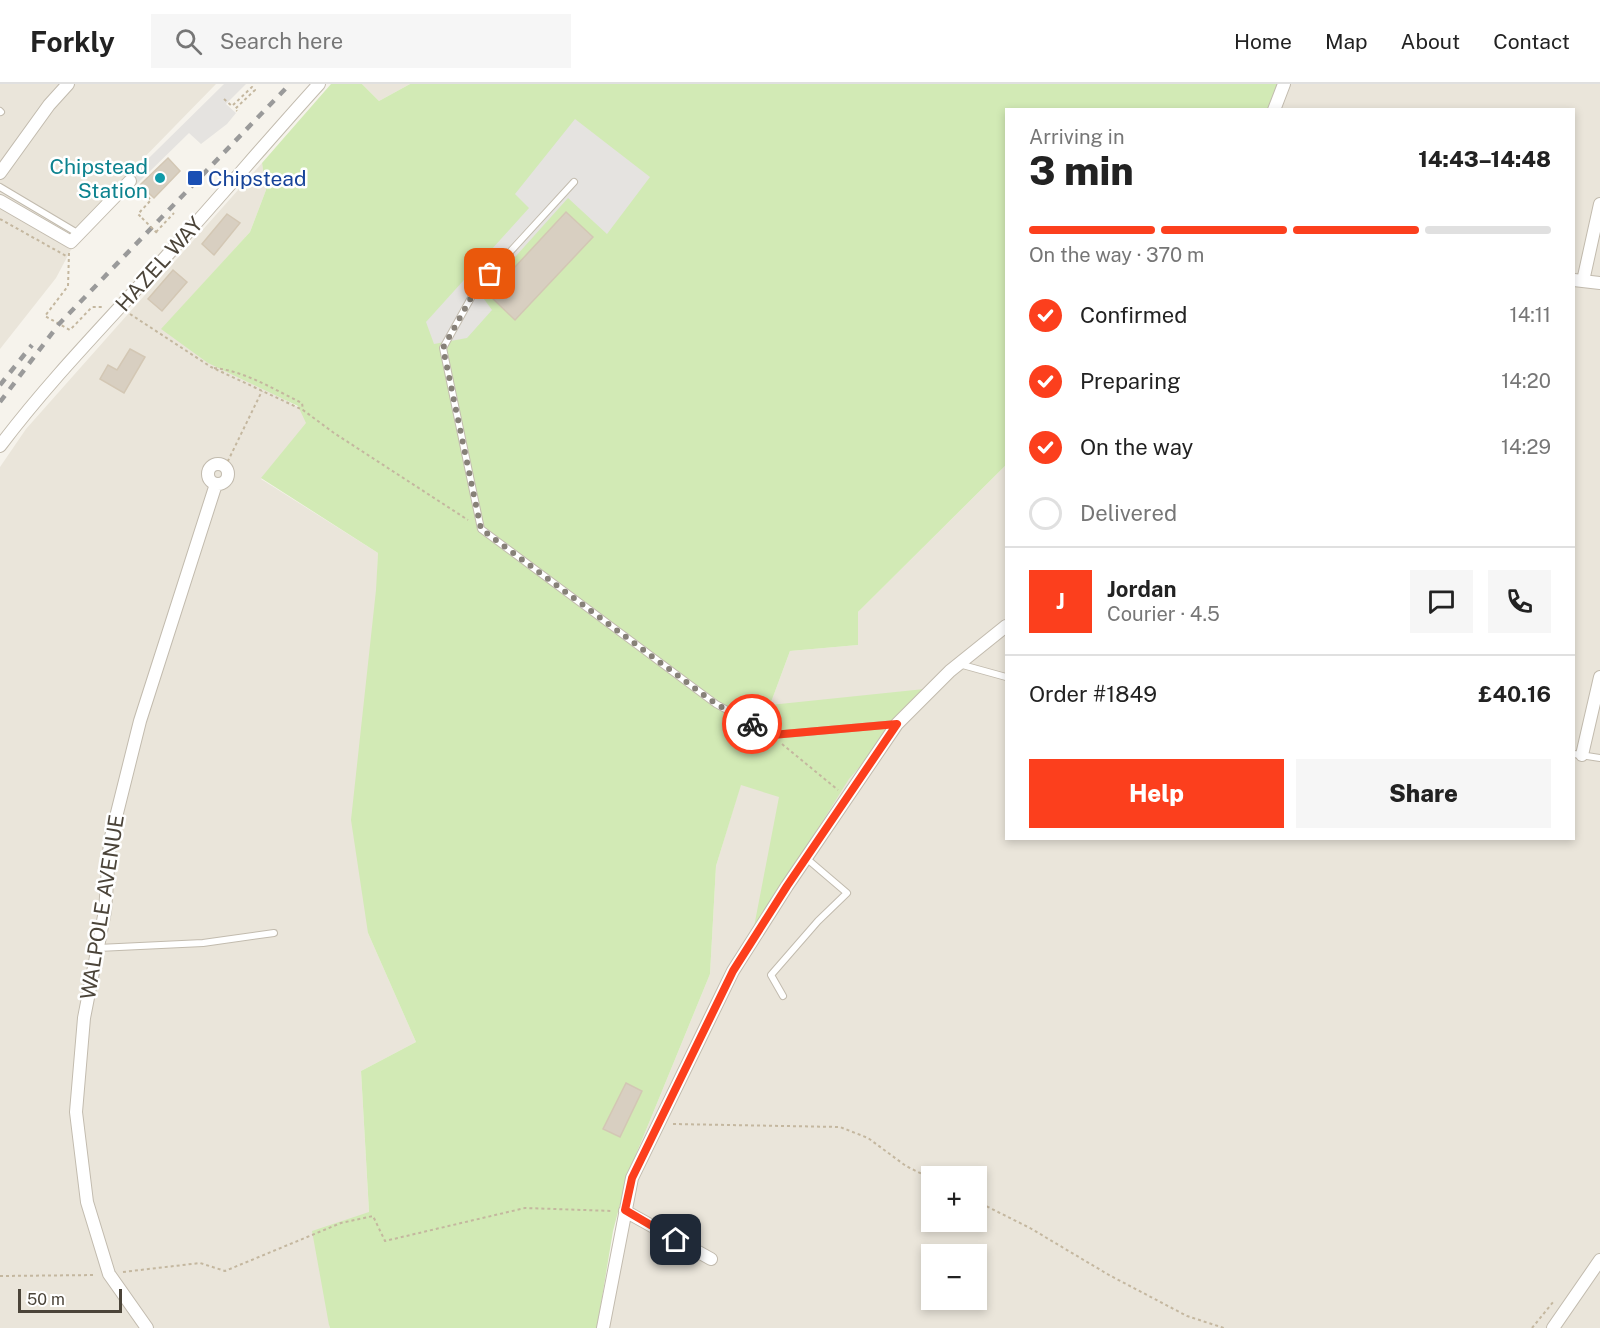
<!DOCTYPE html>
<html lang="en">
<head>
<meta charset="utf-8">
<style>
	body { margin:0; font-family:"Public Sans",sans-serif; background:#f6f6f6; color:#222; height:100vh; display:flex; flex-direction:column; font-size:22px; white-space:nowrap }
	* { box-sizing:border-box; margin:0 }
	p { font-size:20px; color:#767676 }
	.icon { flex:none; width:33px; height:33px; fill:none; stroke:currentColor; stroke-width:2; stroke-linecap:round; stroke-linejoin:round }
	.map { position:relative; flex:1; overflow:hidden }
	.drawer { position:absolute; left:1005px; top:24px; width:570px; height:732px; display:flex; flex-direction:column; background:#fff; border-radius:0px; box-shadow:0 3px 9px #0003 }
	.drawer>* { flex:none }
	.tools { position:absolute; left:921px; top:1082px; display:grid; gap:12px }
	.tools a { display:grid; place-items:center; width:66px; height:66px; border-radius:0px; background:#fff; box-shadow:0 3px 9px #0003; font-size:30px }
	.scale { position:absolute; left:18px; bottom:15px; width:104px; box-sizing:border-box; padding-left:6px; border:3px solid #4b4439; border-top:0; font-size:16px; line-height:21px; white-space:nowrap; color:#4b4439; -webkit-text-stroke:4px #fff; paint-order:stroke }
	.pin { position:absolute; display:grid; place-items:center; width:51px; height:51px; color:#fff; margin:-26px; border-radius:12px; box-shadow:0 3px 9px #0006 }
	.courier { position:absolute; display:grid; place-items:center; width:60px; height:60px; margin:-30px; border:4px solid #fc3f1d; border-radius:50%; background:#fff; color:#222; box-shadow:0 2px 8px #0007 }
	.headline em { font-style:normal; font-weight:800 }
	.headline div { display:flex; flex-direction:column-reverse }
	.headline { display:flex; align-items:center; justify-content:space-between; height:102px; padding:0 24px }
	h1 { font-size:39px; font-weight:800; line-height:45px }
	.bar { display:grid; grid-template-columns:repeat(4,1fr); gap:9px 6px; align-content:center; height:72px; padding:0 24px }
	.bar i { height:8px; border-radius:4px; background:#e0e0e0 }
	.bar .current { background:#fc3f1d }
	.bar p { grid-column:span 4 }
	.line { display:flex; align-items:center; gap:15px; padding:0 24px; border-top:2px solid #e0e0e0 }
	.line div { flex:1 }
	.round { display:grid; place-items:center; flex:none; width:63px; height:63px; border-radius:0px; background:#f6f6f6 }
	ol { padding:0 24px; list-style:none }
	li { display:flex; align-items:center; gap:18px; height:66px }
	li p { margin-inline-start:auto }
	li .icon { padding:6px; border-radius:50%; background:#fc3f1d; color:#fff; stroke-width:4 }
	li:last-child { color:#767676 }
	li i { width:33px; height:33px; border:3px solid #e0e0e0; border-radius:50% }
	.action { display:flex; gap:12px; margin-top:auto; padding:12px 24px }
	.action a { flex:1; height:69px; border-radius:0px; background:#fc3f1d; color:#fff; font-size:24px; font-weight:800; line-height:69px; text-align:center }
	.action a+a { background:#f6f6f6; color:#222 }
	header { display:flex; align-items:center; gap:36px; box-sizing:border-box; height:84px; padding:0 30px; background:#fff; border-bottom:2px solid #e0e0e0 }
	header strong { font-size:28px }
	nav { display:flex; gap:33px; margin-inline-start:auto; font-size:21px }
	.search { width:420px; height:54px; background:#f6f6f6; display:flex; align-items:center; gap:15px; box-sizing:border-box; padding:0 21px; border-radius:0px; color:#767676; font-size:22px }
	.map>svg:first-child { display:block }
	.residential { fill:#eae5da; fill-rule:evenodd }
	.green { fill:#d2eab5 }
	.parking { fill:#e5e3e0 }
	.building { fill:#d8cfc1; stroke:#d3c7b4; stroke-width:1.5 }
	.lines { fill:none; stroke-linecap:round; stroke-linejoin:round }
	.service-casing { stroke:#c2bbae; stroke-width:8 }
	.minor-casing { stroke:#c2bbae; stroke-width:14 }
	.path { stroke:#c4b79f; stroke-width:2; stroke-dasharray:3 3; stroke-linecap:butt }
	.service { stroke:#fff; stroke-width:6 }
	.minor { stroke:#fff; stroke-width:12 }
	.rail { stroke:#9a9a9a; stroke-width:4.5; stroke-dasharray:8 8; stroke-linecap:butt }
	.path-bridge { stroke:#c4b79f; stroke-width:2; stroke-dasharray:3 3; stroke-linecap:butt }
	.done { stroke:#878178; stroke-width:6; stroke-dasharray:0 10.8 }
	.route { stroke:#fc3f1d; stroke-width:8 }
	.culture-dot { fill:#0f9aa8; stroke:#fff; stroke-width:2 }
	.transit-dot { fill:#1a4fb4; stroke:#fff; stroke-width:2 }
	.labels { text-anchor:middle; dominant-baseline:central; stroke-width:5; stroke-linejoin:round; paint-order:stroke }
	.culture-label { font-size:21px; fill:#0d838f; stroke:#fff; text-anchor:end }
	.transit-label { font-size:21px; fill:#164399; stroke:#fff; text-anchor:start }
	.street-label { font-size:21px; fill:#4b4439; stroke:#fff }
</style>
</head>
<body>
<header>
<strong>Forkly</strong>
<div class="search"><svg class="icon" aria-label="search" viewBox="0 0 24 24"><circle cx="10" cy="10" r="6"/><path d="M15 15l6 6"/></svg>Search here</div>
<nav><a>Home</a><a>Map</a><a>About</a><a>Contact</a></nav>
</header>
<div class="map">
<svg width="1600" height="1244" viewBox="0 0 1600 1244">
	<rect width="100%" height="100%" fill="#f6f3ec"/>
	<path class="residential" d="M 0,0 L 216,0 L 91,128 L 56,194 L 0,265 Z
		M 362,0 L 410,0 L 379,17 Z
		M 1289,0 L 1600,0 L 1600,1244 L 605,1244 L 628,1090 L 710,890 L 716,782 L 758,643 L 770,621 L 790,567 L 858,561 L 858,528 L 1006,381 L 1006,754 L 1574,754 L 1574,26 L 1277,25 ZM 932,1092 L 976,1092 L 976,1137 L 932,1137 ZM 932,1170 L 976,1170 L 976,1215 L 932,1215 Z
		M 262,79 L 266,106 L 250,148 L 162,245 L 303,326 L 307,339 L 261,395 L 378,469 L 368,849 L 416,958 L 361,987 L 369,1129 L 329,1241 L 330,1244 L 0,1244 L 0,383 L 26,345 Z"/>
	<path class="green" d="M 331,0 L 362,0 L 379,17 L 410,0 L 1278,0 L 1272,25 L 1006,26 L 1006,381 L 858,528 L 858,561 L 790,567 L 770,621 L 934,604 L 897,640 L 849,695 L 753,848 L 779,713 L 741,701 L 716,782 L 710,890 L 628,1090 L 613,1147 L 597,1244 L 330,1244 L 329,1241 L 312,1147 L 369,1128 L 361,987 L 416,958 L 368,849 L 351,736 L 376,506 L 378,469 L 261,394 L 306,339 L 298,322 L 208,279 L 161,245 L 250,148 L 266,106 L 262,79 Z"/>
	<path class="parking" d="M 224,0 L 246,0 L 226,20 L 236,29 L 227,40 L 201,60 L 189,49 L 96,140 L 89,133 Z
		M 575,35 L 650,93 L 607,150 L 568,114 L 481,211 L 492,226 L 467,254 L 434,260 L 426,238 L 529,124 L 515,110 Z"/>
	<path class="building" d="M 168,74 L 180,87 L 154,114 L 140,101 Z
		M 566,128 L 593,153 L 515,236 L 489,211 Z
		M 227,130 L 240,139 L 214,171 L 202,160 Z
		M 173,186 L 187,198 L 162,227 L 148,215 Z
		M 130,265 L 145,273 L 124,309 L 100,295 L 108,281 L 117,286 Z
		M 626,999 L 642,1007 L 620,1053 L 603,1045 Z"/>
	<g class="lines">
		<defs>
			<path id="service" d="M 0,27 L 1,28
				M 574,98 L 476,205 L 443,264 L 481,445 L 716,620 L 773,651 L 896,640
				M 0,103 L 79,150
				M 959,580 L 1006,593
				M 1574,670 L 1600,674
				M 98,864 L 203,859 L 274,849
				M 783,912 L 771,891 L 818,837 L 847,809 L 806,774"/>
			<path id="minor" d="M 1274,26 L 1284,0
				M 0,89 L 49,21 L 68,0
				M 0,117 L 71,158 L 130,97
				M 1574,196 L 1600,199
				M 1583,197 L 1600,120
				M 0,362 C 52,293 113,232 171,167 C 221,112 269,55 319,0
				M208 390a10 10 0 1 1 20 0a10 10 0 1 1-20 0Z
				M 1582,671 L 1600,593
				M 625,1127 L 711,1175
				M 147,1244 L 109,1190 L 87,1118 L 76,1028 L 84,934 L 105,827 L 110,757 L 140,637 L 216,400
				M 603,1244 L 632,1094 L 733,887 L 787,802 L 897,640 L 950,587 L 1006,542
				M 1553,1244 L 1600,1176"/>
		</defs>
		<use href="#service" class="service-casing"/>
		<use href="#minor" class="minor-casing"/>
		<path class="path" d="M 224,15 L 232,22 L 252,3 L 255,6 L 235,25 L 237,27
			M 139,105 L 151,116 L 138,130 L 142,134
			M 0,135 L 68,173
			M 156,148 L 174,129
			M 69,169 L 68,202 L 45,232 L 70,246 L 92,223 L 102,223
			M 130,230 L 211,283 L 303,326 L 334,349 L 468,436
			M 214,284 C 245,287 275,306 302,319 L 303,326
			M 225,383 L 262,307
			M 782,660 L 838,706
			M 673,1040 L 840,1043 L 868,1054 L 906,1082 L 932,1095
			M 976,1117 L 1030,1144 L 1109,1191 L 1187,1232 L 1224,1244
			M 123,1188 L 200,1179 L 225,1187 L 341,1139 L 373,1132 L 385,1157 L 525,1124 L 613,1127
			M 0,1192 L 96,1191
			M 1532,1244 L 1554,1217"/>
		<use href="#service" class="service"/>
		<use href="#minor" class="minor"/>
		<path class="rail" d="M 0,301 L 32,261
			M 0,318 L 59,240 L 290,0"/>
		<path class="path-bridge" d="M 142,134 L 159,151"/>
	</g>
	<g class="lines">
		<path class="done" d="M 490,190 L 476,205 L 443,264 L 481,445 L 716,620 L 752,640"/>
		<path class="route" d="M 676,1156 L 625,1126 L 632,1094 L 733,887 L 787,802 L 897,640 L 772,651 L 752,640"/>
	</g>
	<circle class="culture-dot" cx="160" cy="94" r="6"/>
	<rect class="transit-dot" x="187" y="86" width="16" height="16" rx="3"/>
	<g class="labels">
		<g class="culture-label">
			<text x="148" y="82">Chipstead<tspan x="148" dy="24">Station</tspan></text>
		</g>
		<g class="transit-label">
			<text x="208" y="94">Chipstead</text>
		</g>
		<g class="street-label">
			<text transform="translate(159 180) rotate(-48)">HAZEL WAY</text>
			<text transform="translate(102 823) rotate(-81)">WALPOLE AVENUE</text>
		</g>
	</g>
</svg>
<div class="tools">
<a>+</a>
<a>−</a>
</div>
<div class="scale">50 m</div>
<div class="pin" style="left:490px;top:190px;background:#ea580c"><svg class="icon" aria-label="bag" viewBox="0 0 24 24"><path d="M5 8h14l-1 12H6zM9 8a3 3 0 0 1 6 0"/></svg></div>
<div class="pin" style="left:676px;top:1156px;background:#1f2937"><svg class="icon" aria-label="home" viewBox="0 0 24 24"><path d="M3 11l9-7 9 7M6 9v11h12V9"/></svg></div>
<div class="courier" style="left:752px;top:640px"><svg class="icon" aria-label="bike" viewBox="0 0 24 24"><circle cx="6" cy="16" r="4"/><circle cx="18" cy="16" r="4"/><path d="M6 16l4-8h5l3 8M10 8l3 8H6M13 5h3"/></svg></div>
<section class="drawer">
<div class="headline"><div><h1>3 min</h1><p>Arriving in</p></div><em>14:43–14:48</em></div>
<div class="bar"><i class="current"></i><i class="current"></i><i class="current"></i><i></i><p>On the way · 370 m</p></div>
<ol>
<li><svg class="icon" aria-label="check" viewBox="0 0 24 24"><path d="M5 12l5 5 9-10"/></svg>Confirmed<p>14:11</p></li>
<li><svg class="icon" aria-label="check" viewBox="0 0 24 24"><path d="M5 12l5 5 9-10"/></svg>Preparing<p>14:20</p></li>
<li><svg class="icon" aria-label="check" viewBox="0 0 24 24"><path d="M5 12l5 5 9-10"/></svg>On the way<p>14:29</p></li>
<li><i></i>Delivered</li>
</ol>
<div class="line" style="height:108px"><b class="round" style="background:#fc3f1d;color:#fff">J</b><div><b>Jordan</b><p>Courier · 4.5</p></div><a class="round"><svg class="icon" aria-label="chat" viewBox="0 0 24 24"><path d="M4 5h16v11H9l-5 4z"/></svg></a><a class="round"><svg class="icon" aria-label="phone" viewBox="0 0 24 24"><path d="M5 4h4l2 5-3 2q2 4 5 5l2-3 5 2v4C11 20 4 13 5 4z"/></svg></a></div>
<div class="line" style="height:78px"><div>Order #1849</div><b>£40.16</b></div>
<div class="action"><a>Help</a><a>Share</a></div>
</section>
</div>
</body>
</html>
